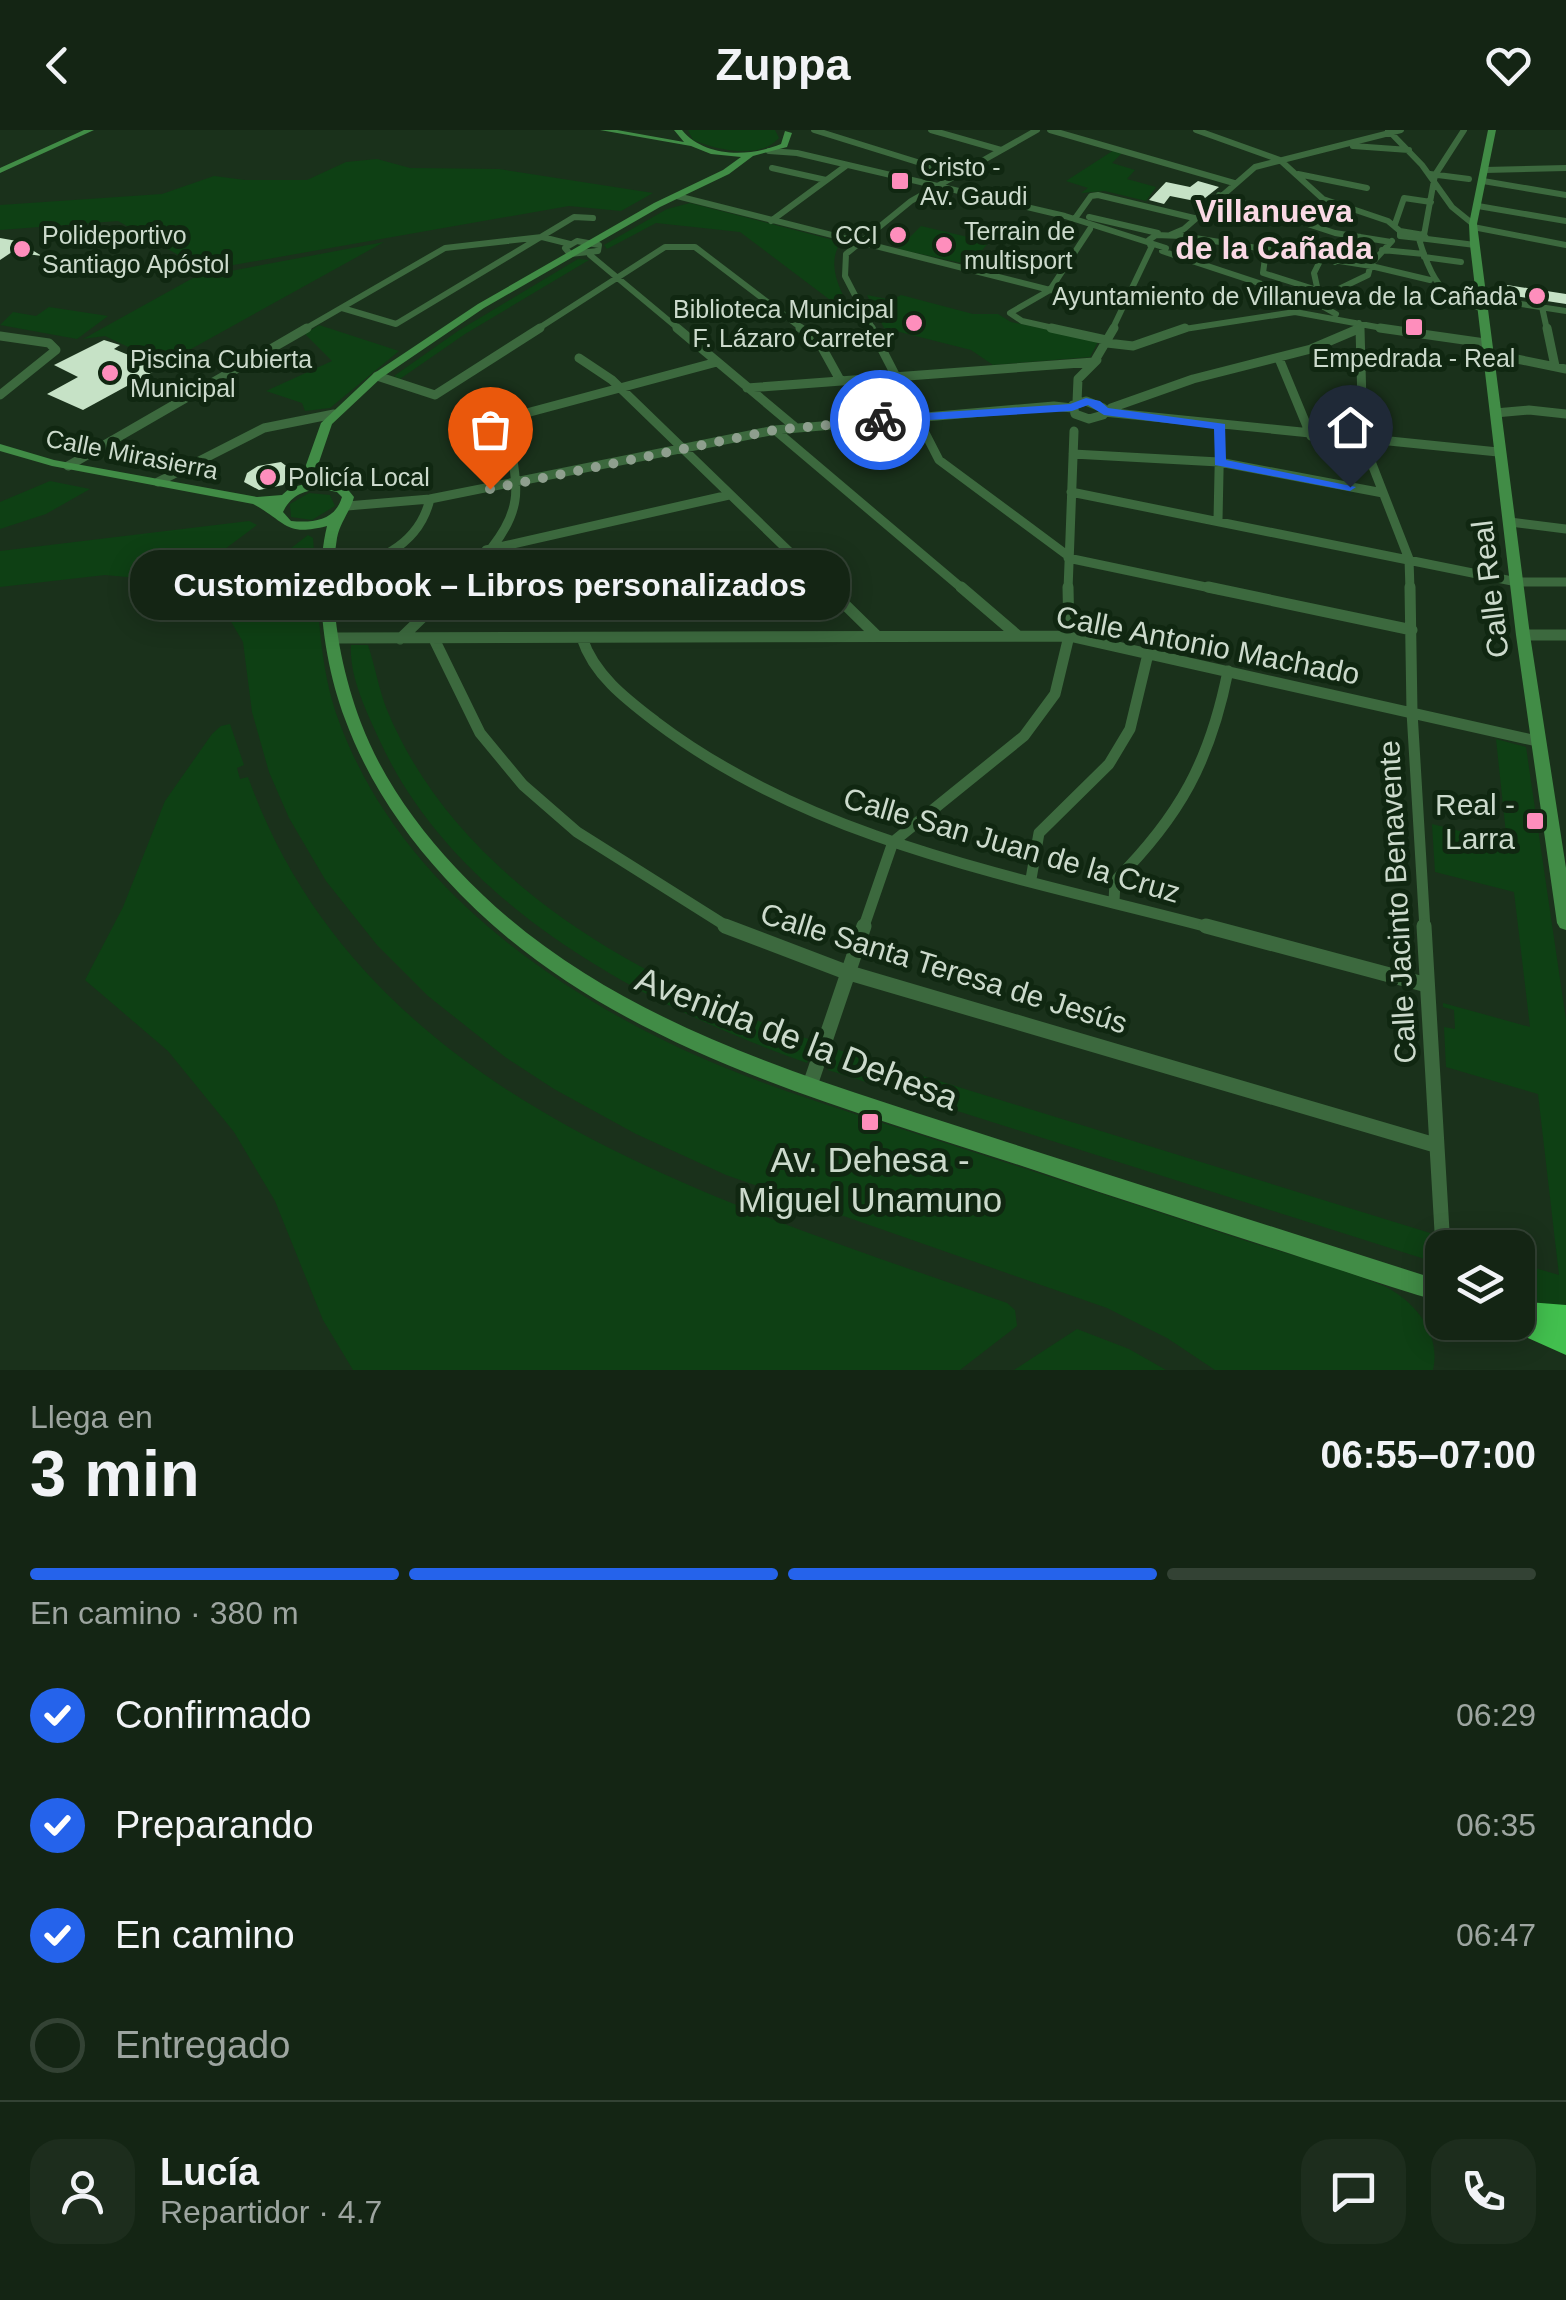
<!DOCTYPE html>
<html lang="es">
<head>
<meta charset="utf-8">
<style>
	body { margin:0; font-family:Helvetica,sans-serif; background:#1d2d1d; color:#f1f3f6; height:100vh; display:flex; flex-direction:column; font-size:38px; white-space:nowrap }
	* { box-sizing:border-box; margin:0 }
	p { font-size:32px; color:#9da5a0 }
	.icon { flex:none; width:55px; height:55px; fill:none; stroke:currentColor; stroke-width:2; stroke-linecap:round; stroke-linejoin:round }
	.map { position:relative; height:1240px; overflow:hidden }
	.panel { display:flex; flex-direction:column; background:#142514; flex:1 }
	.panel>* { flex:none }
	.buttons { position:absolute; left:1425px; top:1100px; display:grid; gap:20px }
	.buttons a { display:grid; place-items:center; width:110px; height:110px; border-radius:20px; background:#142514; box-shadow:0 5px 25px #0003,0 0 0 2px #334234; font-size:50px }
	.pin { position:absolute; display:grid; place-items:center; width:85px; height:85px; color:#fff; margin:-102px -42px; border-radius:50% 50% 50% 0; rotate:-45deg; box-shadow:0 0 10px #0007 }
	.pin .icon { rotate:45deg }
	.courier { position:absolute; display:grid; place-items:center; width:100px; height:100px; margin:-50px; border:8px solid #2563eb; border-radius:50%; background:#fff; color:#222; box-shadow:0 2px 12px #0007 }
	.bubble { position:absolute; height:70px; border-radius:30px; background:#142514; box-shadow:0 5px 25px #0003,0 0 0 2px #334234; font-size:32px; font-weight:700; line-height:70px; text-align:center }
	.summary em { font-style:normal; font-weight:700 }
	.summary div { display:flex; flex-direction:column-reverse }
	.summary { display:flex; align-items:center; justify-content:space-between; height:170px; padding:0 30px }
	h1 { font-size:65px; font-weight:700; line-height:75px }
	.bar { display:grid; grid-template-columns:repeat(4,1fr); gap:15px 10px; align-content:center; height:120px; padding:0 30px }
	.bar i { height:12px; border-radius:8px; background:#334234 }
	.bar .current { background:#2563eb }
	.bar p { grid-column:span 4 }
	.line { display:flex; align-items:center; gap:25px; padding:0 30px; border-top:2px solid #334234 }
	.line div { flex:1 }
	.round { display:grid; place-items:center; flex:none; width:105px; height:105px; border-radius:30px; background:#1d2d1d }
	ol { padding:0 30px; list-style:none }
	li { display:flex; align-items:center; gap:30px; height:110px }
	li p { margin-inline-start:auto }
	li .icon { padding:10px; border-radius:50%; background:#2563eb; color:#fff; stroke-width:4 }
	li:last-child { color:#9da5a0 }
	li i { width:55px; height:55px; border:5px solid #334234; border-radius:50% }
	header { display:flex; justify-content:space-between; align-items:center; height:130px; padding:0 30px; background:#142514; font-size:45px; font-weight:700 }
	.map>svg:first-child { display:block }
	.green { fill:#0e4014 }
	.building { fill:#c6e2c6 }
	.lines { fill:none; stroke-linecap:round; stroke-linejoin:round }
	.street-far3 { stroke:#3c693e; stroke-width:6 }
	.street-far2 { stroke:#3c693e; stroke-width:9 }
	.street-far1 { stroke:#3c693e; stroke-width:11 }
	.street { stroke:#3c693e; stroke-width:15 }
	.secondary { fill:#418c46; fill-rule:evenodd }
	.highway { fill:#42bf4e; fill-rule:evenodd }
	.route { fill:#2563eb }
	.done { stroke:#8e9f8e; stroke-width:10; stroke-dasharray:0 18 }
	.poi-dot { fill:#fe8ebc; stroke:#102711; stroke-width:4 }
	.labels { text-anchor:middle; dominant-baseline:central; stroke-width:10; stroke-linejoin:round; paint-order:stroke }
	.far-poi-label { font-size:25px; fill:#ccdacc; stroke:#102711; text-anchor:start }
	.far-street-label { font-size:25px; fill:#ccdacc; stroke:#102711 }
	.street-label { font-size:30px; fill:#ccdacc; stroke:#102711 }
	.poi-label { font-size:30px; fill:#ccdacc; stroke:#102711; text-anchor:end }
	.far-district-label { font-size:32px; font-weight:bold; fill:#fad9e5; stroke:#102711 }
	.near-street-label { font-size:35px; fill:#ccdacc; stroke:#102711 }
	.near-poi-label { font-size:35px; fill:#ccdacc; stroke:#102711 }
</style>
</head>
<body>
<header><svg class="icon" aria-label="back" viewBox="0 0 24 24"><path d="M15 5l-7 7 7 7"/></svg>Zuppa<svg class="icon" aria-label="heart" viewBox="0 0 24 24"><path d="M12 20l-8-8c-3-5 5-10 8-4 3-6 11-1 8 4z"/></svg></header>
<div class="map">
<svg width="1566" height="1240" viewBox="0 0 1566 1240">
	<rect width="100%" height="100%" fill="#1a311b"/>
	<path class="green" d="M 688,0 L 775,0 L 779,8 C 760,30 717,20 693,10 Z
		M 1114,20 L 1123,22 L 1112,33 L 1135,40 L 1127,49 L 1156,57 L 1146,71 L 1105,61 L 1081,63 L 1088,58 L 1066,51 Z
		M 377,29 L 410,38 L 499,39 L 653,63 L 621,81 L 569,76 L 205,140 L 118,91 L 0,100 L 0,75 L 162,64 L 214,46 L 245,50 L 307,50 L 346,32 Z
		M 690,73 L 841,112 C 824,137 843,163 854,188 L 740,102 L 656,93 L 607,119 L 604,115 L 667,79 Z
		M 921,96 L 989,112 L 970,135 L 898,119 Z
		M 384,112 L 164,234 L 105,206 L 83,209 L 193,148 Z
		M 578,129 L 589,130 L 465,204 L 400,249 L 394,246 L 458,201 Z
		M 867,165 L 892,170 L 901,165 L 973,184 L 998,184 L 1011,192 L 1099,210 L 1090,227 L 993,235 L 971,220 L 884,198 Z
		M 49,177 L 108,186 L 77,209 L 0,195 L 13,182 L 36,186 Z
		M 319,195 L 399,221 L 330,278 L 305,281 L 302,273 L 266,261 L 332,231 L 305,204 Z
		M 50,351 L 90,359 L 46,384 L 0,399 L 0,372 Z
		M 309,363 L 330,365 L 335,376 L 312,390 L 291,387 L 290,374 Z
		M 249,391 L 257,395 L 181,452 L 105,445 L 0,457 L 0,421 Z
		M 308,405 L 313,408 C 319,471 317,534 340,594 C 400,754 554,863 704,929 C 778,961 856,984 933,1009 C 1036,1042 1139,1076 1243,1110 C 1290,1125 1340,1137 1386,1157 C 1417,1173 1441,1205 1433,1240 L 1215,1240 L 1167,1208 L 1107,1178 L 726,1045 L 636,1004 L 554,959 L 505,927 L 428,866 L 377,815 L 326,751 L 289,688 L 269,642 L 252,582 L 243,512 L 220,473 Z
		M 351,515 L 368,515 C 375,536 379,560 387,580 C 458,752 647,856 815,911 L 807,933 C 643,875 454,775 379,609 C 366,581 349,545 351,515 Z
		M 230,594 L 244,635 L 237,638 L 240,649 L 248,647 C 364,971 716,1070 1007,1173 L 1015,1180 L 1017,1196 L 960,1240 L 353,1240 L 323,1190 L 275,1071 L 234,1002 L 168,921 L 85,850 L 123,777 L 165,671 L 212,604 L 221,596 Z
		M 1496,609 L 1526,617 L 1566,890 L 1566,1177 L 1555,1178 L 1518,1166 L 1518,1133 L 1559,1145 L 1538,964 L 1446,937 L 1444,897 L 1455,899 L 1454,880 L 1443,877 L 1443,873 L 1530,897 L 1514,762 L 1435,742 L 1432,694 L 1507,713 Z
		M 836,919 L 1430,1103 L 1431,1131 L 828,940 Z
		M 1077,1199 L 1129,1219 L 1166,1240 L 1014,1240 Z"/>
	<path class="building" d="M 1198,51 L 1219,57 L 1200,72 L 1170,66 L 1164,74 L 1149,70 L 1166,52 L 1190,57 Z
		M 0,108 L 17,111 L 42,126 L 12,122 L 0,130 Z
		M 1507,155 L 1566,164 L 1566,174 L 1508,165 Z
		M 104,210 L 120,215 L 114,219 L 160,238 L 83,280 L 47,264 L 78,247 L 54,235 Z
		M 281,332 L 293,341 L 283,355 L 259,360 L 244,352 L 247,343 L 258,336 Z"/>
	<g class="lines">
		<path class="street-far3" d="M 814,0 L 959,45
			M 931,0 L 1001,20
			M 1050,0 L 1234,53
			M 1196,0 L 1280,30 L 1323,69 L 1388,91 L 1400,101
			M 1388,0 L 1422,35 L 1452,77 L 1473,94
			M 1353,16 L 1409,20
			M 769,21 L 797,23 L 1065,86 L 1166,118
			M 772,38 L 826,50
			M 1485,40 L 1566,38
			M 1298,44 L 1367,58
			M 1430,44 L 1469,49
			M 1483,51 L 1566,65
			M 1219,65 L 1335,103 L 1391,112
			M 677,66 L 1050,160 L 1127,175
			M 1478,76 L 1566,91
			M 1076,87 L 1091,66 L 1098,65 L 1194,88
			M 1089,87 L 1158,103
			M 771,91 L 847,35
			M 1395,94 L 1404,68 L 1431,72
			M 1473,97 L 1566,115
			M 1400,101 L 1424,105 L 1427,109 L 1400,106 Z
			M 1170,105 L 1184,99 L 1255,37 L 1401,0
			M 1424,105 L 1435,45 L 1464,0
			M 1419,109 C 1430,146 1441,170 1481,178
			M 1427,109 L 1475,115
			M 577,111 L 599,115 L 598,121 L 570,124 L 565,118 Z
			M 1150,115 L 1149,110 L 1156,105 L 1182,106 L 1371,136 L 1430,150
			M 1382,120 L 1424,124
			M 1162,121 L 1313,171 L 1336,184
			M 1266,121 L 1263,143 L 1317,160
			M 590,125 L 680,200
			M 1424,127 L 1461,132
			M 1335,132 L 1360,107
			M 1319,166 L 1314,143 L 1321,129
			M 1320,168 L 1368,145 L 1371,134 L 1392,111
			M 1482,168 L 1566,181
			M 1542,177 L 1547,200
			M 342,178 L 396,194 L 574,87 L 593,88
			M 1359,193 L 1361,200
			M 303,200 L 445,118 L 542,107 L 570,114
			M 536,200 L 665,117 L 695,117 L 804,200
			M 873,200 L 845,146 L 846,124 L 911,71 L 1037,0
			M 1062,200 L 1022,191 L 1010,183 L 1050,160 L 1090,99
			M 1112,200 L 1152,116
			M 1178,200 L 1295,182 L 1393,200"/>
		<path class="street-far2" d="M 677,198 L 795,297
			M 800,198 L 819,212 L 840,250
			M 871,198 L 939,330 L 1067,425
			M 1051,198 L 1106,210
			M 1360,198 L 1363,311 L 1409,429 L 1410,460
			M 1380,198 L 1485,213
			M 1547,198 L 1555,236
			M 0,206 L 49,213 L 56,220 L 0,265
			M 1107,213 L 1133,216 L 1185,198
			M 1487,223 L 1566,239
			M 579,228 L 612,250 L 829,460
			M 1280,231 L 1311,306
			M 1094,232 L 1114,198
			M 377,246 L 435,265 L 540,198
			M 747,258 L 1094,232
			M 1086,271 L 1103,278 L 1103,285 L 1089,289 L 1075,284 L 1073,275 Z
			M 1077,272 L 1078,249 L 1097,230
			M 1111,278 L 1193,249 L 1311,219 L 1358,199
			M 1104,282 L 1498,322
			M 1495,283 L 1529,280 L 1566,284
			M 775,300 L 964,460
			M 1073,324 L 1219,332 L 1383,363
			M 68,336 L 307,198
			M 158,352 L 264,298 L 334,284
			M 1071,362 L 1517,452 L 1566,452
			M 347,376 L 430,369 L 775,300 L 1054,276 L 1072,278
			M 1218,390 L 1220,296
			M 1510,392 L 1566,399
			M 486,420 L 729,365
			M 1068,428 L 1220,460
			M 467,440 L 805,437
			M 328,444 C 373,433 418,419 430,369
			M 451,460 C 476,436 510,405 515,370 C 520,341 502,311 519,285 L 717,232
			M 1068,460 L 1074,301"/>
		<path class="street-far1" d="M 827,457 L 876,505
			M 961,457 L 1017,505
			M 1208,457 L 1412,500
			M 1410,457 L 1412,582 L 1425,799
			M 1523,505 L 1566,505
			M 333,508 L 1069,506 L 1537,611
			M 582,508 C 594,545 626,569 656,592 C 817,714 1024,748 1216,799
			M 400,509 L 454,457
			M 434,509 L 480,603 L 523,655 L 577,702 L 731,799
			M 1031,749 L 1039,703 L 1109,634 L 1130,599 L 1148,524
			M 1114,772 L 1115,751 C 1180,686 1210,631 1228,541
			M 863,799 L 893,712 L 1024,606 L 1055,564 L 1069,506 L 1068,457"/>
		<path class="street" d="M 725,796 L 846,842 L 1435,1015
			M 1206,796 L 1427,855
			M 1424,796 L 1443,1118
			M 810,955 L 864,796"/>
		<path class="secondary" d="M 84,0 L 94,0 L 0,43 L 0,38 Z
			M 600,0 L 617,0 L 684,12 L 674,0 L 682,0 C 705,28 750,27 781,14 L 785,1 L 792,3 L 787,17 L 753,26 L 729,44 L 660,77 L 484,178 L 381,248 L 332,294 L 318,335 L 320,352 L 345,356 L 354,367 C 350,382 340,392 337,408 C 327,468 340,537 361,593 C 382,648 416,695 456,738 C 602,895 813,948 1010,1013 C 1154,1059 1298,1105 1442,1151 L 1442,1172 C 1397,1160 1351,1143 1306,1129 C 1217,1100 1128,1072 1040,1042 C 831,972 599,918 445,748 C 402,701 367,649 345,589 C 324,534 313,454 327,396 C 284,407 287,392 253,374 L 52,336 L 0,321 L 0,314 L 54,330 L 257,367 L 282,365 L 290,358 L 308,353 L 306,335 L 321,293 L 373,244 L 478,174 L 654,73 L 723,40 L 741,27 L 711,24 L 691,16 ZM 322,359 L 337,362 L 342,367 C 335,391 313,393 291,391 L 283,382 C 291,365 305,360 322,359 Z
			M 1488,0 L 1496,0 L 1477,94 L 1530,505 L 1566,738 L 1566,800 L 1560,798 L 1557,793 L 1516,505 L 1470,115 L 1469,94 Z"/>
		<path class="highway" d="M 1528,1172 L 1566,1175 L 1566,1225 L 1508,1199 L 1505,1192 L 1518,1192 L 1518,1175 Z"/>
	</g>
	<path class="route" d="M 1086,268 L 1100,271 L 1108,278 L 1225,294 L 1226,330 L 1356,357 L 1350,361 L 1215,335 L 1214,299 L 1104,285 L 1088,275 L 1072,281 L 880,293 L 874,290 L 880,286 L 1070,274 Z"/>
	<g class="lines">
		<path class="done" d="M 490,359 L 775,300 L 880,290"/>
	</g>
	<g class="poi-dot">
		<rect x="890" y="41" width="20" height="20" rx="5"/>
		<circle cx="898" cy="105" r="10"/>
		<circle cx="944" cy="115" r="10"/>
		<circle cx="22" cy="119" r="10"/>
		<circle cx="1537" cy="166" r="10"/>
		<circle cx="914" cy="193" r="10"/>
		<rect x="1404" y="187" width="20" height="20" rx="5"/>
		<circle cx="110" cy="243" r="10"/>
		<circle cx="268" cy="347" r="10"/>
		<rect x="1525" y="681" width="20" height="20" rx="5"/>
		<rect x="860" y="982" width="20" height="20" rx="5"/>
	</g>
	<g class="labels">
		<g class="far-poi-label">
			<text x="920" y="37">Cristo -<tspan x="920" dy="29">Av. Gaudi</tspan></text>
			<text x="964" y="101">Terrain de<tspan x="964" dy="29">multisport</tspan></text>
			<text x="42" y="105">Polideportivo<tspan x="42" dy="29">Santiago Apóstol</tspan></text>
			<text x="878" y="105" text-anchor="end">CCI</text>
			<text x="1517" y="166" text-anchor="end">Ayuntamiento de Villanueva de la Cañada</text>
			<text x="894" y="179" text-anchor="end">Biblioteca Municipal<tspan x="894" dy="29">F. Lázaro Carreter</tspan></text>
			<text x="1414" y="228" text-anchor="middle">Empedrada - Real</text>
			<text x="130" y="229">Piscina Cubierta<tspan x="130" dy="29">Municipal</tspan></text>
			<text x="288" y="347">Policía Local</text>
		</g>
		<g class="far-street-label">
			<text transform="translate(132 324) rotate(11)">Calle Mirasierra</text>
		</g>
		<g class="street-label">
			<text transform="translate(1490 459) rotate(-97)">Calle Real</text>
			<text transform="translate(1208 515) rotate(11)">Calle Antonio Machado</text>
			<text transform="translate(1012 715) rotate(16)">Calle San Juan de la Cruz</text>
			<text transform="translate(1397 772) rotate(-93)">Calle Jacinto Benavente</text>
			<text transform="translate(944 838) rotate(17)">Calle Santa Teresa de Jesús</text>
		</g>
		<g class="poi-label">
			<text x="1515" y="674">Real -<tspan x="1515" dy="34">Larra</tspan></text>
		</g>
		<g class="far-district-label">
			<text x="1274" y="81">Villanueva<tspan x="1274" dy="37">de la Cañada</tspan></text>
		</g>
		<g class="near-street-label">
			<text transform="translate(797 908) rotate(21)">Avenida de la Dehesa</text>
		</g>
		<g class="near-poi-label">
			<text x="870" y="1029">Av. Dehesa -<tspan x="870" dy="40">Miguel Unamuno</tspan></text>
		</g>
	</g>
</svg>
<div class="buttons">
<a><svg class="icon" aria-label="layers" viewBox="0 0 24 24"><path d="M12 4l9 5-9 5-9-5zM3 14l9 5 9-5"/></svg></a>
</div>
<div class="pin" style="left:490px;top:359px;background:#ea580c"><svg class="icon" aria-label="bag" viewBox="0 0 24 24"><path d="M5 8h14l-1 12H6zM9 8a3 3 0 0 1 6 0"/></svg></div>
<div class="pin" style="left:1350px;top:357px;background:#1f2937"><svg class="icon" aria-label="home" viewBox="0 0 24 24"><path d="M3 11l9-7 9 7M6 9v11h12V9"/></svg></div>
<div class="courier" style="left:880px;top:290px"><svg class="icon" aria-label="bike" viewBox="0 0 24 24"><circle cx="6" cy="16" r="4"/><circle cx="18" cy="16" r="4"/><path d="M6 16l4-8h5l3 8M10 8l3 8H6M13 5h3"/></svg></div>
<div class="bubble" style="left:130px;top:420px;width:720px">Customizedbook – Libros personalizados</div>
</div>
<section class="panel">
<div class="summary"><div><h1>3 min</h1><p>Llega en</p></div><em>06:55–07:00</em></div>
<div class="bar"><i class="current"></i><i class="current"></i><i class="current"></i><i></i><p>En camino · 380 m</p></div>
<ol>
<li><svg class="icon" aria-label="check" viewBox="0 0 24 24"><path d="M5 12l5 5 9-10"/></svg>Confirmado<p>06:29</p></li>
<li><svg class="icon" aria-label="check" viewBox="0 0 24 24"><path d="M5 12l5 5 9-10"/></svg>Preparando<p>06:35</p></li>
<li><svg class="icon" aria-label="check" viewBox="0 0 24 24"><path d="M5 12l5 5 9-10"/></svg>En camino<p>06:47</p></li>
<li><i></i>Entregado</li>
</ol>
<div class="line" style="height:180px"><a class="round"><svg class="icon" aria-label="person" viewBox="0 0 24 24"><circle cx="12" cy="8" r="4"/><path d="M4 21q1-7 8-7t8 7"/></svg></a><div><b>Lucía</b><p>Repartidor · 4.7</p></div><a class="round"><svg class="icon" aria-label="chat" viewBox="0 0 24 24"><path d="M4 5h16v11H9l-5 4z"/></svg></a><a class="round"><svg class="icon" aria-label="phone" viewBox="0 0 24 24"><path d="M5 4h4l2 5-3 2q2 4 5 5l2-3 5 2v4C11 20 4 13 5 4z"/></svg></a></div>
</section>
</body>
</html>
